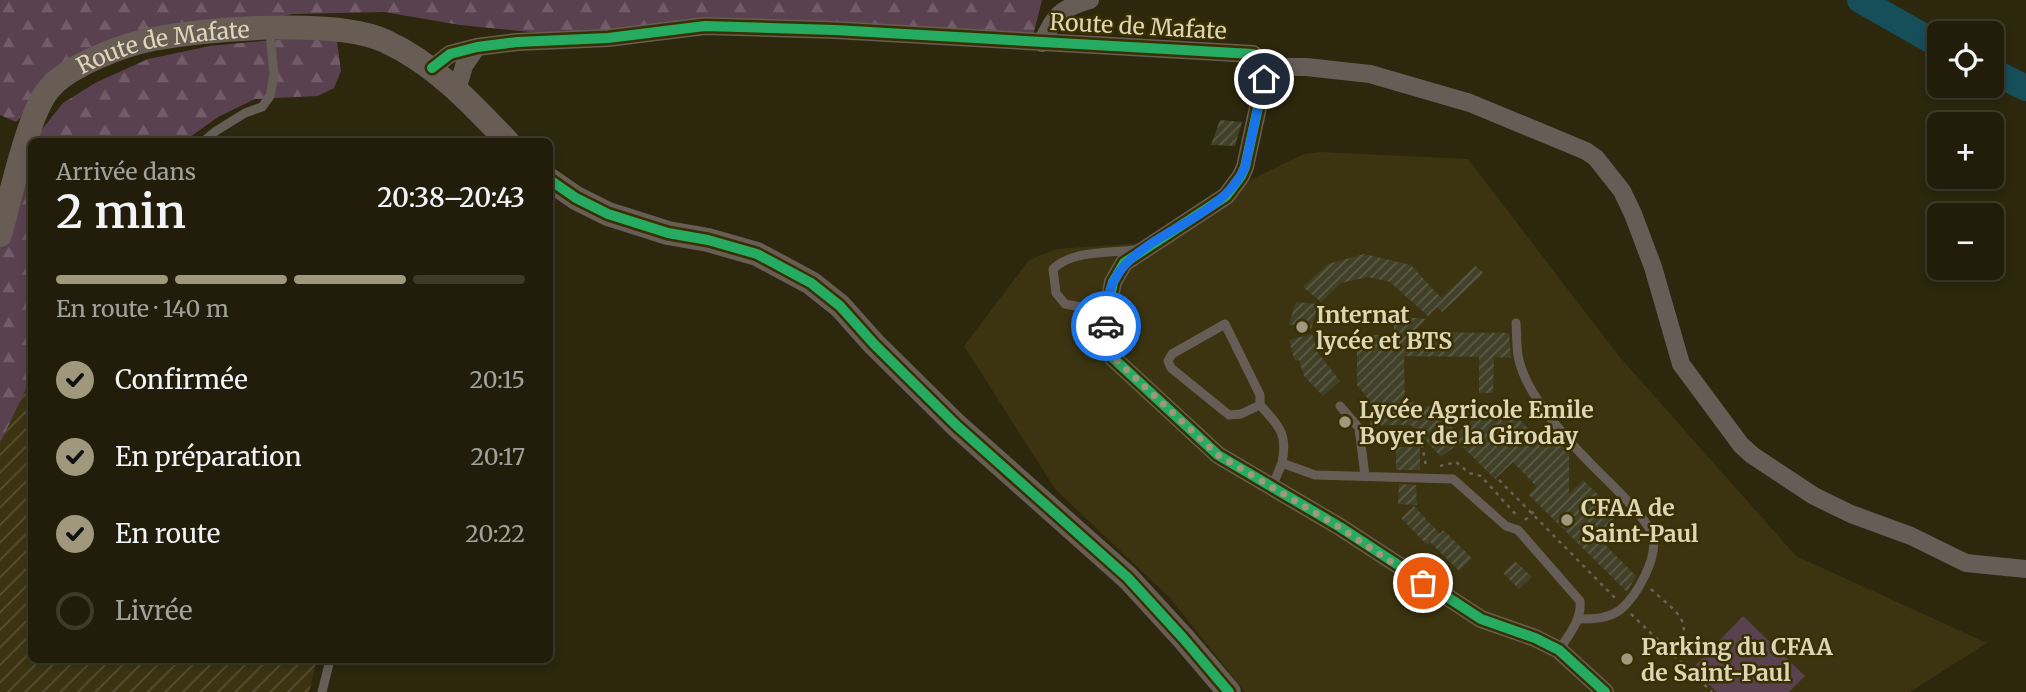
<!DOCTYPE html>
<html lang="fr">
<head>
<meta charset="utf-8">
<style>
	body { margin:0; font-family:Merriweather,serif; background:#292613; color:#f1f3f6; height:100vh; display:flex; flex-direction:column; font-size:26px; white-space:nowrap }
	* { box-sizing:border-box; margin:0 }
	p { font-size:23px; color:#a2a29c }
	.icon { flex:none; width:38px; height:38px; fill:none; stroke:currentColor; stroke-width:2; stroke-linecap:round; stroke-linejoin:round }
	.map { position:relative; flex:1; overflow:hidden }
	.details { position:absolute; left:28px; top:138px; width:525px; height:525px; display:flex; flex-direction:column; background:#211d0a; border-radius:10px; box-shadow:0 4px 10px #0003,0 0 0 2px #3e3b2b }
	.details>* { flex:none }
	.tools { position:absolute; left:1927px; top:21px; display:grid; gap:14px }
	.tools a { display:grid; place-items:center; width:77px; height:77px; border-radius:10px; background:#211d0a; box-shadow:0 4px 10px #0003,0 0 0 2px #3e3b2b; font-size:35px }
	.pin { position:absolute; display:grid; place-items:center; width:60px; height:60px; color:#fff; margin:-30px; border:4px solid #fff; border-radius:50%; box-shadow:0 2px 7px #0007 }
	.courier { position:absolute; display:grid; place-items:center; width:70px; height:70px; margin:-35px; border:5px solid #1a73e8; border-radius:50%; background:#fff; color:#222; box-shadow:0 2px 9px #0007 }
	.summary em { font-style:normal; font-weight:600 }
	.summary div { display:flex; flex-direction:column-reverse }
	.summary { display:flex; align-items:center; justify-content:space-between; height:119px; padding:0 28px }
	h1 { font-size:46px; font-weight:600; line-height:52px }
	.bar { display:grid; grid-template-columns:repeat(4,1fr); gap:10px 7px; align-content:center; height:84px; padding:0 28px }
	.bar i { height:9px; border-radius:5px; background:#3e3b2b }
	.bar .current { background:#9f987c }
	.bar p { grid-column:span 4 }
	ol { padding:0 28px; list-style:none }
	li { display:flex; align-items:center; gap:21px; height:77px }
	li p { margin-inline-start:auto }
	li .icon { padding:7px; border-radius:50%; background:#9f987c; color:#111; stroke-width:4 }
	li:last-child { color:#a2a29c }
	li i { width:38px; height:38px; border:4px solid #3e3b2b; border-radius:50% }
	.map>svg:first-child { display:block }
	.built { fill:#3c3411 }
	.industrial { fill:url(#industrial-furrows) }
	.grass { fill:#5a4150 }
	.forest { fill:url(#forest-firs) }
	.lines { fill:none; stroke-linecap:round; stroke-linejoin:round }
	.river { stroke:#164e59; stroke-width:26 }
	.building { fill:url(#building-hatch) }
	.path { stroke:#686259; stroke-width:2.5; stroke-dasharray:3.5 5; stroke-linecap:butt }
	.lane { stroke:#665d57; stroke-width:9 }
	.street { stroke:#665d57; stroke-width:18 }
	.secondary { stroke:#685d54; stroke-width:24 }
	.cycleway-casing { stroke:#392f00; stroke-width:15 }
	.cycleway { stroke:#26ab63; stroke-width:10 }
	.done { stroke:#9f987c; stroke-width:7; stroke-dasharray:0 12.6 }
	.route { stroke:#1a73e8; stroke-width:9 }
	.poi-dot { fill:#9f987c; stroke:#392f00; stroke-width:2.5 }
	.labels { text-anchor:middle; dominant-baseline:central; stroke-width:5; stroke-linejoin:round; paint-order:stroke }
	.street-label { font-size:23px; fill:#ddd5b8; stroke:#392f00 }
	.poi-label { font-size:23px; font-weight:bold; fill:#ddd5b8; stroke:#392f00; text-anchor:start }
</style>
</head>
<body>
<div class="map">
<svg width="2026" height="692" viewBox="0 0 2026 692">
	<defs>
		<pattern id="industrial-furrows" width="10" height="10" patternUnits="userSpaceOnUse" patternTransform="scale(1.75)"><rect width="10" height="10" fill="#3c3411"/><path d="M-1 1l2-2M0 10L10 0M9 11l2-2" fill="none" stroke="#585032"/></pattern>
		<pattern id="forest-firs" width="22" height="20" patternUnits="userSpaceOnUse" patternTransform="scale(1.75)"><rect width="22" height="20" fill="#5a4150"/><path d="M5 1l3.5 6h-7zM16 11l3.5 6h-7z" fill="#715c67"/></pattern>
		<pattern id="building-hatch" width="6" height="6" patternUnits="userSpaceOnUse" patternTransform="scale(1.75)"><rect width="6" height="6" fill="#414028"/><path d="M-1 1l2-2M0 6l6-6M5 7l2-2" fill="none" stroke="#5c5b45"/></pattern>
	</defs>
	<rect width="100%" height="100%" fill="#2c270d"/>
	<path class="built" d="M 1320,152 L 1468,159 L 1618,355 L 1796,556 L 1987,643 L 1910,692 L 1245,692 L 1170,598 L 1055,489 L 964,346 L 1029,260 L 1057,249 L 1170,241 L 1250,180 L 1304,154 Z"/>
	<path class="industrial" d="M 31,379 L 32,660 L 317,660 L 309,692 L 0,692 L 0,443 Z"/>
	<path class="grass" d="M 1743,616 L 1805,676 L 1789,692 L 1717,692 L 1692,669 Z"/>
	<path class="forest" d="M 0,0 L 1042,0 L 1033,36 L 807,23 L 549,34 L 460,25 L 384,12 L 293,14 L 184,35 L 128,52 L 34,105 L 16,122 L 0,115 Z
		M 336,34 L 341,71 L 334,88 L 318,96 L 255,99 L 218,117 L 183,142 L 32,142 L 63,103 L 95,83 L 148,59 L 210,46 Z
		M 32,142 L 31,379 L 0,443 L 0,241 Z"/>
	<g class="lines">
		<path class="river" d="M 1860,0 L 1939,45
			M 1992,71 L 2026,88"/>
	</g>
	<path class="building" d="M 1235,67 L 1252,68 L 1251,81 L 1235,84 Z
		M 1220,120 L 1242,122 L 1235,146 L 1211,145 Z
		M 1364,254 L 1411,265 L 1441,298 L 1475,266 L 1484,273 L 1442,312 L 1437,307 L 1428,316 L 1390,282 L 1368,277 L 1341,283 L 1321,302 L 1303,287 L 1328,264 Z
		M 1296,302 L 1318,304 L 1311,330 L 1289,324 Z
		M 1394,316 L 1426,319 L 1414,332 L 1509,333 L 1511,358 L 1494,357 L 1493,393 L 1479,393 L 1479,357 L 1404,356 L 1405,400 L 1419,404 L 1425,408 L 1429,405 L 1458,433 L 1489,404 L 1505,404 L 1546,448 L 1556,440 L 1569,452 L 1569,494 L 1583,480 L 1618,514 L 1596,536 L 1636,576 L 1627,592 L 1529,495 L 1537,487 L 1513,462 L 1495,479 L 1459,443 L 1441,457 L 1411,425 L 1370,425 L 1370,401 L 1357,385 L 1357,335 L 1394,335 Z
		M 1312,334 L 1318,353 L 1340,381 L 1323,396 L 1304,376 L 1299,360 L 1295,361 L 1289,340 Z
		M 1396,447 L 1420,447 L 1420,470 L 1396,470 Z
		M 1399,484 L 1416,485 L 1417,505 L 1398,504 Z
		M 1414,506 L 1440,534 L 1443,530 L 1472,558 L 1459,571 L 1430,542 L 1427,545 L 1401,518 Z
		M 1515,561 L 1532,577 L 1519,589 L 1503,573 Z"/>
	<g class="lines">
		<path class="path" d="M 1374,440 L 1421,440 L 1426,466
			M 1440,466 L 1456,462 L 1469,473 L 1481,476 L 1518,517
			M 1499,480 L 1617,600
			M 1525,520 L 1536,509
			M 1651,589 C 1676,613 1696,619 1675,656
			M 1631,614 L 1712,692"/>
		<path class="lane" d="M 203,142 L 216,131 L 245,113 L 262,107 L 270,96 L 274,75 L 270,31
			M 1107,312 L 1065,304 L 1056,293 L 1053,269 C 1073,250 1109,253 1135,250
			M 1516,323 C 1517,335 1516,349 1519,360 C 1528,400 1579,453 1607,480 C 1620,493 1645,517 1652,534 C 1660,556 1636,597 1620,610 C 1607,619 1593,619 1579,619
			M 1260,405 L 1241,414 L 1229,415 L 1171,368 L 1168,361 L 1172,354 L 1225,324 L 1260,395 L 1260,405 C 1279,426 1288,433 1282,463
			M 1340,406 L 1359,428 L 1365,476
			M 1272,487 L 1282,463 L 1315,475 L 1453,479 L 1506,526 L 1518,530 L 1580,601 C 1582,620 1569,634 1559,650
			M 322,692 L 330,660"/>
		<path class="street" d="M 1042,43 C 1054,16 1060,8 1090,0
			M 1263,67 L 1306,67 L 1370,74 L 1470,103 L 1586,151 L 1596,158 L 1622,191 L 1633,214 L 1653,267 L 1681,364 L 1741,445 L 1752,455 L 1814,496 L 1851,514 L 1911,536 L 1966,563 L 2026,569
			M 432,68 L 450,54 L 477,47 L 517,42 L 608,38 L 705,26 L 835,30 L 1253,54 L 1262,62 L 1264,72 L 1262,89 L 1245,167 L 1241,176 L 1226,196 L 1124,263 L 1113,282 L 1106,319 L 1107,340 L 1113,358 L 1218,455 L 1340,527 L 1481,619 L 1535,638 L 1559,650 L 1605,692
			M 457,90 L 464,66 L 477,47"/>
		<g class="secondary">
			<path d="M 550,180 L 576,198 L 608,214 L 668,233 L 708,240 L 757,254 L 811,283 L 840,306 L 874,344 L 956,425 L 1128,578 L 1183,638 L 1229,692"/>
			<path id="s1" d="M 0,235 C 10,200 28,113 49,89 C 69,65 123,45 153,39 C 208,29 336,18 385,41 C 435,64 471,103 508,142"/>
		</g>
		<defs>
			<path id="cycleway" d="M 432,68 L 450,54 L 477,47 L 517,42 L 608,38 L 705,26 L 835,30 L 1253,54 L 1262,62 L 1264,72 L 1262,89 L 1245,167 L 1241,176 L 1226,196 L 1124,263 L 1113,282 L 1106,319 L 1107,340 L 1113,358 L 1218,455 L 1340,527 L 1481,619 L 1535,638 L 1559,650 L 1605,692
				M 550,180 L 576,198 L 608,214 L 668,233 L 708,240 L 757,254 L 811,283 L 840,306 L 874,344 L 956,425 L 1128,578 L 1183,638 L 1229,692"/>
		</defs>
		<use href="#cycleway" class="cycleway-casing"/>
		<use href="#cycleway" class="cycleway"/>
	</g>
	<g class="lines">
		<path class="done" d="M 1106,326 L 1107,340 L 1114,358 L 1218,455 L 1339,527 L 1423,583"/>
		<path class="route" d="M 1106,326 C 1097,233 1214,236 1245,167 L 1264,79"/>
	</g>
	<g class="poi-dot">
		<circle cx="1302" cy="327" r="7"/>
		<circle cx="1345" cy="422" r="7"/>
		<circle cx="1567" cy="520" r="7"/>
		<circle cx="1627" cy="659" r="7"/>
	</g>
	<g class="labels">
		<g class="street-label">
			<text transform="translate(1138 26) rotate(3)">Route de Mafate</text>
			<text stroke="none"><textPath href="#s1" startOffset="280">Route de Mafate</textPath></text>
		</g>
		<g class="poi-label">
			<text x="1316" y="314">Internat<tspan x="1316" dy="26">lycée et BTS</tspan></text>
			<text x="1359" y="409">Lycée Agricole Emile<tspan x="1359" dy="26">Boyer de la Giroday</tspan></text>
			<text x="1581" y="507">CFAA de<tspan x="1581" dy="26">Saint-Paul</tspan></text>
			<text x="1641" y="646">Parking du CFAA<tspan x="1641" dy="26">de Saint-Paul</tspan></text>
		</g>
	</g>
</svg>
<div class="tools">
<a><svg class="icon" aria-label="locate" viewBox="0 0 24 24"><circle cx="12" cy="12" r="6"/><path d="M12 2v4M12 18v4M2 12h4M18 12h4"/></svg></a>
<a>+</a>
<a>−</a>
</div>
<div class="pin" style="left:1423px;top:583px;background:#ea580c"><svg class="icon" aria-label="bag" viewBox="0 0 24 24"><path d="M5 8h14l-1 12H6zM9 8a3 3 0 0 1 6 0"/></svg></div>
<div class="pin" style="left:1264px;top:79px;background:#1f2937"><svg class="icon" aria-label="home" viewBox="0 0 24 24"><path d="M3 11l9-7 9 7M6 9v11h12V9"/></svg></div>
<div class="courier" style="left:1106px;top:326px"><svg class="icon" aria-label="car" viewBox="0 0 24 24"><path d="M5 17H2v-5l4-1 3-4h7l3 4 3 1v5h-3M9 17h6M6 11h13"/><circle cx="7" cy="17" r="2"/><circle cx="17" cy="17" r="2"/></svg></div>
<section class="details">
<div class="summary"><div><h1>2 min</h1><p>Arrivée dans</p></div><em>20:38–20:43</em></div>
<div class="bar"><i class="current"></i><i class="current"></i><i class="current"></i><i></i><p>En route · 140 m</p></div>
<ol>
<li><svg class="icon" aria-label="check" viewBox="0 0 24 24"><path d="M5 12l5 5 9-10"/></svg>Confirmée<p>20:15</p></li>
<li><svg class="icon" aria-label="check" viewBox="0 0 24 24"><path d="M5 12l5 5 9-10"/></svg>En préparation<p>20:17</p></li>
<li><svg class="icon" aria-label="check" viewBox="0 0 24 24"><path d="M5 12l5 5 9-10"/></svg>En route<p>20:22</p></li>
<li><i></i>Livrée</li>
</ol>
</section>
</div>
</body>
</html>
